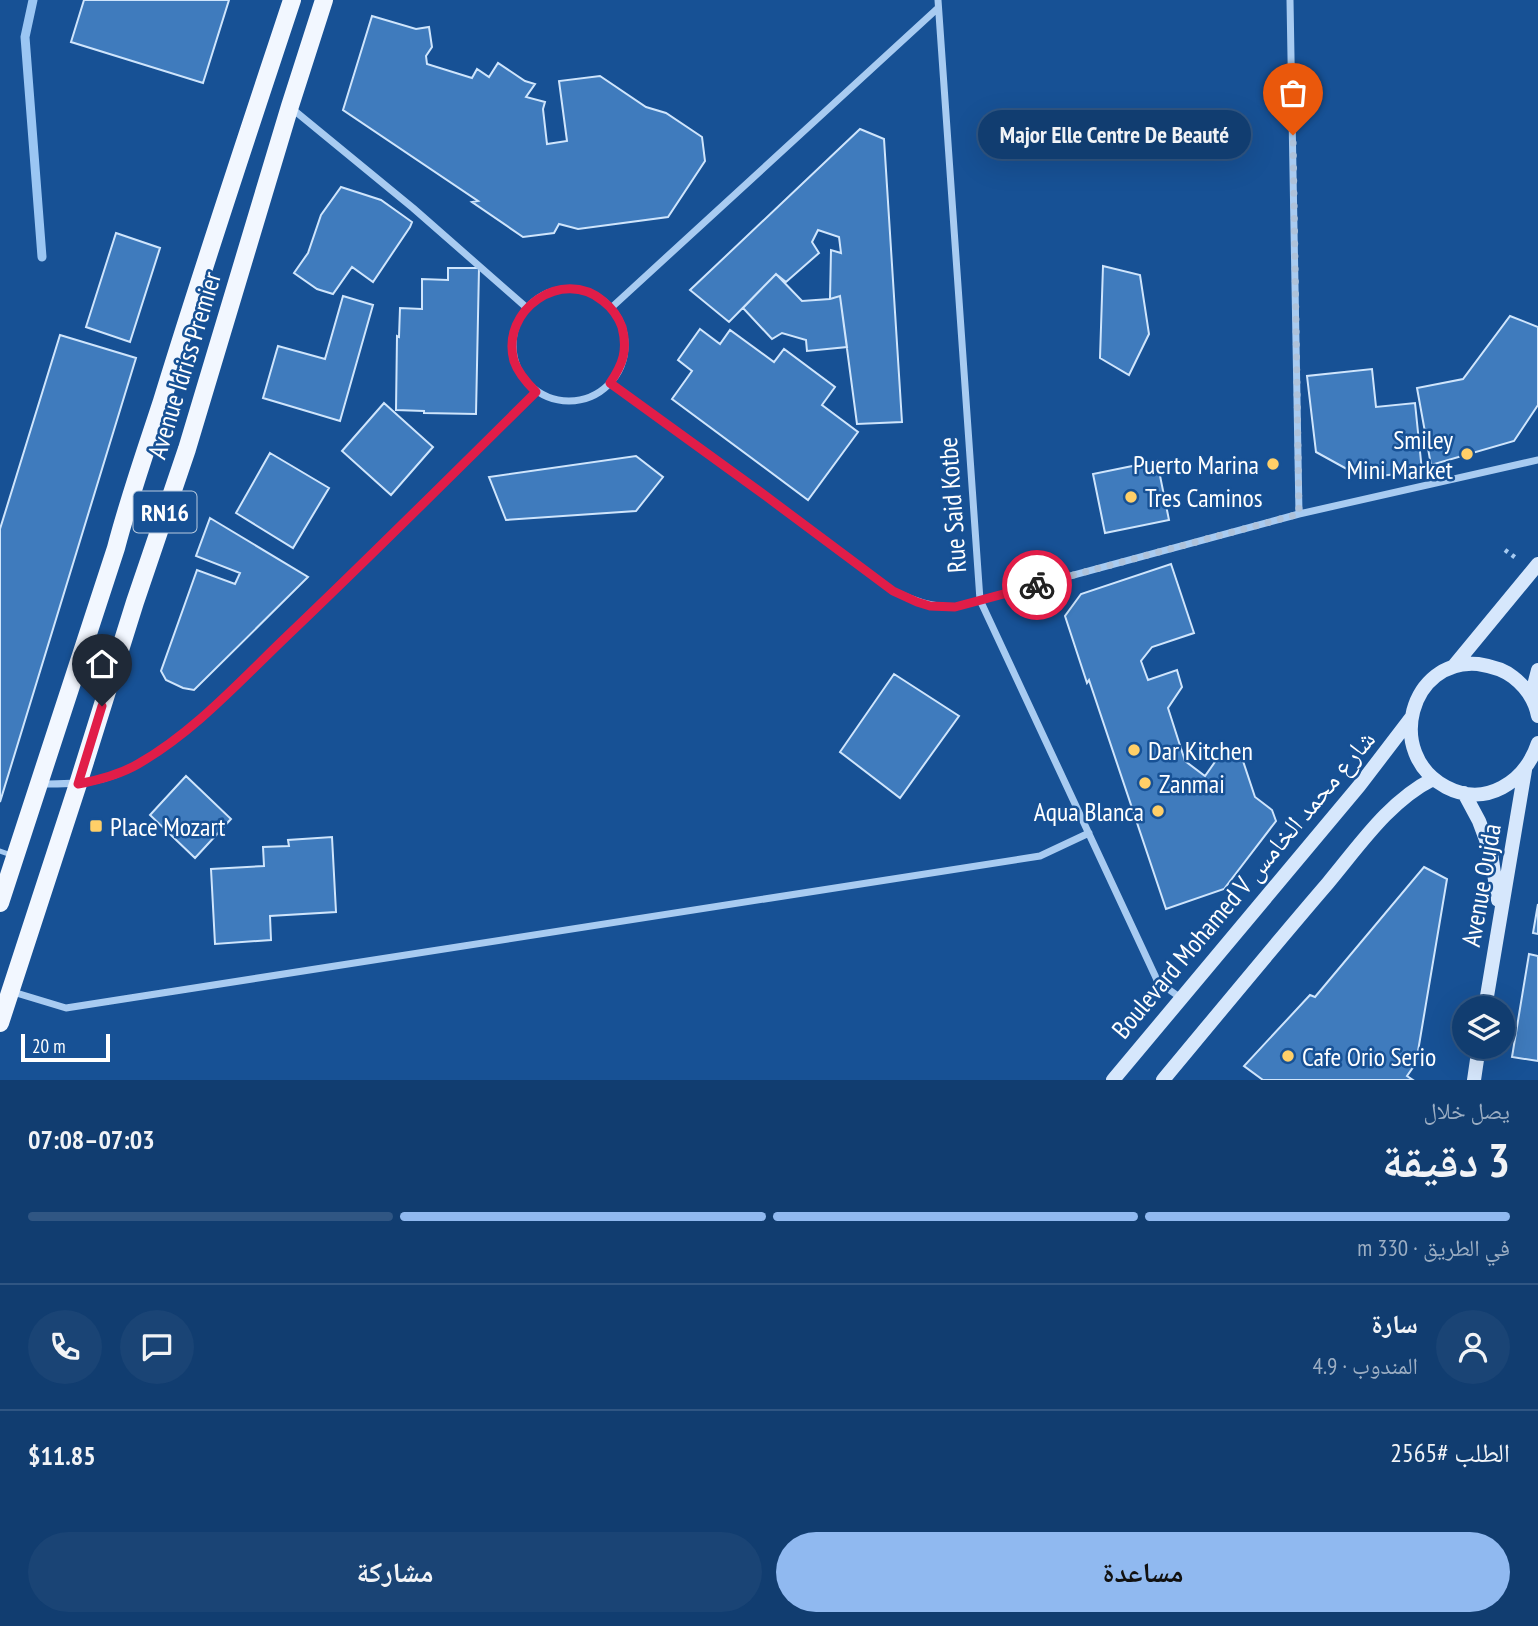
<!DOCTYPE html>
<html lang="ar">
<head>
<meta charset="utf-8">
<style>
	body { margin:0; font-family:"PT Sans Narrow","Noto Naskh Arabic",sans-serif; background:#1a4475; color:#f1f3f6; direction:rtl; height:100vh; display:flex; flex-direction:column; font-size:26px; white-space:nowrap }
	* { box-sizing:border-box; margin:0 }
	p { font-size:23px; color:#9caec3 }
	.icon { flex:none; width:38px; height:38px; fill:none; stroke:currentColor; stroke-width:2; stroke-linecap:round; stroke-linejoin:round }
	.map { position:relative; height:1080px; overflow:hidden; direction:ltr }
	.sheet { display:flex; flex-direction:column; background:#113d70; flex:1 }
	.sheet>* { flex:none }
	.buttons { position:absolute; left:1452px; top:996px; display:grid; gap:14px }
	.buttons a { display:grid; place-items:center; width:63px; height:63px; border-radius:50%; background:#113d70; box-shadow:0 7px 28px #0002,0 0 0 2px #305683; font-size:35px }
	.scale { position:absolute; left:21px; bottom:18px; width:89px; box-sizing:border-box; padding-left:7px; border:4px solid #fff; border-top:0; font-size:19px; line-height:24px; white-space:nowrap; color:#fff; -webkit-text-stroke:5px #175195; paint-order:stroke }
	.pin { position:absolute; display:grid; place-items:center; width:60px; height:60px; color:#fff; margin:-72px -30px; border-radius:50% 50% 50% 0; rotate:-45deg; box-shadow:0 0 7px #0007 }
	.pin .icon { rotate:45deg }
	.courier { position:absolute; display:grid; place-items:center; width:70px; height:70px; margin:-35px; border:5px solid #e11d48; border-radius:50%; background:#fff; color:#222; box-shadow:0 2px 9px #0007 }
	.bubble { position:absolute; height:49px; border-radius:24px; background:#113d70; box-shadow:0 7px 28px #0002,0 0 0 2px #305683; font-size:23px; font-weight:700; line-height:49px; text-align:center; direction:rtl }
	.overview em { font-style:normal; font-weight:700 }
	.overview div { display:flex; flex-direction:column-reverse }
	.overview { display:flex; align-items:center; justify-content:space-between; height:119px; padding:0 28px }
	h1 { font-size:46px; font-weight:700; line-height:52px }
	.bar { display:grid; grid-template-columns:repeat(4,1fr); gap:10px 7px; align-content:center; height:84px; padding:0 28px }
	.bar i { height:9px; border-radius:5px; background:#305683 }
	.bar .selected { background:#90b9f0 }
	.bar p { grid-column:span 4 }
	.line { display:flex; align-items:center; gap:18px; padding:0 28px; border-top:2px solid #305683 }
	.line div { flex:1 }
	.round { display:grid; place-items:center; flex:none; width:74px; height:74px; border-radius:37px; background:#1a4475 }
	.button { display:flex; gap:14px; margin-top:auto; padding:14px 28px }
	.button a { flex:1; height:80px; border-radius:42px; background:#90b9f0; color:#111; font-size:28px; font-weight:700; line-height:80px; text-align:center }
	.button a+a { background:#1a4475; color:#f1f3f6 }
	.map>svg:first-child { display:block }
	.lines { fill:none; stroke-linecap:round; stroke-linejoin:round }
	.stream { stroke:#9bc6f3; stroke-width:9 }
	.building { fill:#3f7bbd; stroke:#cfe5fc; stroke-width:2 }
	.path { stroke:#a8cbf1; stroke-width:4.5; stroke-dasharray:3.5 5; stroke-linecap:butt }
	.lane { stroke:#a8cbf1; stroke-width:5 }
	.street { stroke:#a8cbf1; stroke-width:7 }
	.secondary { stroke:#d6e7fc; stroke-width:14 }
	.primary { stroke:#f2f7ff; stroke-width:18 }
	.done { stroke:#aec2da; stroke-width:7; stroke-dasharray:0 12.6 }
	.route { stroke:#e11d48; stroke-width:9 }
	.poi-dot { fill:#ffcf68; stroke:#175195; stroke-width:2.5 }
	.labels { text-anchor:middle; dominant-baseline:central; stroke-width:5; stroke-linejoin:round; paint-order:stroke }
	.shield { fill:#175195; stroke:#b9cbdf; stroke-width:2 }
	.shield-label { font-size:24px; font-weight:bold; fill:#fff }
	.street-label { font-size:26px; fill:#fff; stroke:#175195 }
	.poi-label { font-size:26px; fill:#fff; stroke:#175195; text-anchor:start }
</style>
</head>
<body>
<div class="map">
<svg width="1538" height="1080" viewBox="0 0 1538 1080">
	<rect width="100%" height="100%" fill="#175195"/>
	<g class="lines">
		<path class="stream" d="M 33,0 L 25,37 L 42,257"/>
	</g>
	<path class="building" d="M 84,0 L 229,0 L 203,83 L 71,42 Z
		M 372,16 L 416,29 L 429,27 L 432,47 L 426,56 L 427,64 L 472,78 L 477,69 L 489,77 L 498,63 L 525,81 L 535,84 L 526,97 L 545,102 L 543,109 L 547,144 L 567,141 L 559,81 L 600,76 L 646,107 L 666,113 L 702,137 L 705,161 L 668,217 L 578,229 L 559,224 L 554,233 L 523,237 L 472,202 L 478,201 L 343,110 Z
		M 860,129 L 884,139 L 902,422 L 857,424 L 840,296 L 830,299 L 831,250 L 841,253 L 839,237 L 818,230 L 812,242 L 819,253 L 786,282 L 776,274 L 729,322 L 690,290 Z
		M 341,187 L 381,200 L 412,222 L 410,227 L 373,282 L 352,267 L 333,294 L 317,289 L 294,273 L 308,253 L 321,215 Z
		M 116,233 L 160,248 L 130,342 L 86,327 Z
		M 1103,266 L 1140,275 L 1149,334 L 1129,375 L 1100,358 Z
		M 448,268 L 479,268 L 476,414 L 424,413 L 424,411 L 396,410 L 397,336 L 399,337 L 400,308 L 422,309 L 422,279 L 448,280 Z
		M 776,274 L 802,301 L 830,299 L 840,296 L 847,347 L 807,351 L 806,340 L 782,333 L 772,339 L 743,308 Z
		M 343,296 L 373,305 L 340,421 L 263,398 L 278,346 L 325,359 Z
		M 1510,316 L 1538,327 L 1538,405 L 1514,441 L 1431,465 L 1417,388 L 1463,379 Z
		M 700,329 L 720,344 L 730,330 L 774,362 L 784,349 L 835,387 L 822,405 L 858,432 L 808,500 L 672,399 L 692,371 L 678,360 Z
		M 60,335 L 136,358 L 0,802 L 0,529 Z
		M 1372,369 L 1376,407 L 1415,403 L 1422,471 L 1363,478 L 1316,452 L 1307,376 Z
		M 384,403 L 433,447 L 391,495 L 342,451 Z
		M 270,453 L 329,488 L 293,548 L 236,513 Z
		M 636,456 L 663,477 L 636,511 L 506,520 L 489,477 Z
		M 1157,461 L 1169,520 L 1105,533 L 1093,474 Z
		M 210,518 L 308,577 L 194,690 L 183,688 L 166,680 L 161,671 L 197,570 L 235,584 L 240,573 L 196,556 Z
		M 1171,564 L 1194,633 L 1152,647 L 1141,661 L 1148,680 L 1177,670 L 1182,687 L 1168,708 L 1185,761 L 1205,776 L 1217,759 L 1240,752 L 1255,797 L 1272,810 L 1276,821 L 1224,889 L 1166,909 L 1089,680 L 1087,683 L 1065,616 L 1081,594 Z
		M 894,674 L 959,716 L 900,798 L 840,752 Z
		M 186,776 L 231,819 L 195,858 L 150,815 Z
		M 332,837 L 336,912 L 270,916 L 271,940 L 215,944 L 211,869 L 264,866 L 263,847 L 289,846 L 288,840 Z
		M 1424,867 L 1447,879 L 1416,1063 L 1407,1076 L 1413,1080 L 1263,1080 L 1244,1066 L 1310,995 L 1315,997 Z
		M 1538,904 L 1538,934 L 1533,933 Z
		M 1529,954 L 1538,956 L 1538,1061 L 1512,1057 Z"/>
	<g class="lines">
		<path class="path" d="M 1505,550 L 1516,558"/>
		<path class="lane" d="M 0,851 L 14,856"/>
		<path class="street" d="M 938,0 L 980,600 L 1158,982 L 1181,998
			M 1290,0 L 1299,514
			M 290,107 L 413,208 L 527,308
			M513 345a56 56 0 1 1 112 0a56 56 0 1 1-112 0Z
			M 611,308 L 938,8
			M 610,383 L 759,491 L 893,591 C 914,601 932,607 955,607 L 1299,514 L 1538,460
			M 41,784 C 79,784 104,784 138,764 C 194,732 240,681 286,637 C 371,556 453,474 536,392
			M 13,992 L 66,1008 L 1040,856 L 1089,833"/>
		<path class="secondary" d="M 1453,667 L 1538,564
			M 1531,697 L 1538,670
			M 1538,716 C 1535,700 1526,687 1513,677 C 1503,669 1491,666 1478,664 C 1410,658 1384,754 1446,787 C 1486,808 1525,782 1538,743
			M 1464,793 L 1479,821 L 1491,853 L 1498,900
			M 1485,1008 L 1525,770
			M 1113,1080 L 1359,786 L 1411,718
			M 1163,1080 C 1218,1014 1272,948 1328,883 C 1359,846 1389,801 1433,779
			M 1474,1080 L 1479,1046"/>
		<path class="primary" d="M 0,903 L 116,548 C 129,498 146,450 162,401 C 203,267 248,133 292,0
			M 0,1023 L 78,784 L 135,602 L 187,449 L 290,106 L 324,0"/>
	</g>
	<g class="lines">
		<path class="done" d="M 1037,585 L 1299,514 L 1293,135"/>
		<path class="route" d="M 102,706 L 78,784 C 99,780 119,775 138,764 C 194,732 240,681 286,637 C 371,556 453,474 536,392 C 527,383 518,373 514,361 C 500,310 562,267 603,301 C 612,308 618,316 622,327 C 628,350 623,364 610,383 L 759,491 L 893,591 L 917,602 L 930,606 L 955,607 L 1037,585"/>
	</g>
	<g class="poi-dot">
		<circle cx="1467" cy="454" r="7"/>
		<circle cx="1273" cy="464" r="7"/>
		<circle cx="1131" cy="497" r="7"/>
		<circle cx="1134" cy="750" r="7"/>
		<circle cx="1145" cy="783" r="7"/>
		<circle cx="1158" cy="811" r="7"/>
		<rect x="89" y="819" width="14" height="14" rx="3.5"/>
		<circle cx="1288" cy="1056" r="7"/>
	</g>
	<g class="labels">
		<rect class="shield" x="133.5" y="491.5" width="63" height="41" rx="5"/>
		<g class="shield-label">
			<text x="165" y="512">RN16</text>
		</g>
		<g class="street-label">
			<text transform="translate(184 365) rotate(-73)">Avenue Idriss Premier</text>
			<text transform="translate(952 505) rotate(-94)">Rue Said Kotbe</text>
			<text transform="translate(1243 884) rotate(-50)">Boulevard Mohamed V شارع محمد الخامس</text>
			<text transform="translate(1481 885) rotate(-80)">Avenue Oujda</text>
		</g>
		<g class="poi-label">
			<text x="1453" y="439" text-anchor="end">Smiley<tspan x="1453" dy="30">Mini Market</tspan></text>
			<text x="1259" y="464" text-anchor="end">Puerto Marina</text>
			<text x="1145" y="497">Tres Caminos</text>
			<text x="1148" y="750">Dar Kitchen</text>
			<text x="1159" y="783">Zanmai</text>
			<text x="1144" y="811" text-anchor="end">Aqua Blanca</text>
			<text x="110" y="826">Place Mozart</text>
			<text x="1302" y="1056">Cafe Orio Serio</text>
		</g>
	</g>
</svg>
<div class="buttons">
<a><svg class="icon" aria-label="layers" viewBox="0 0 24 24"><path d="M12 4l9 5-9 5-9-5zM3 14l9 5 9-5"/></svg></a>
</div>
<div class="scale">20 m</div>
<div class="pin" style="left:1293px;top:135px;background:#ea580c"><svg class="icon" aria-label="bag" viewBox="0 0 24 24"><path d="M5 8h14l-1 12H6zM9 8a3 3 0 0 1 6 0"/></svg></div>
<div class="pin" style="left:102px;top:706px;background:#1f2937"><svg class="icon" aria-label="home" viewBox="0 0 24 24"><path d="M3 11l9-7 9 7M6 9v11h12V9"/></svg></div>
<div class="courier" style="left:1037px;top:585px"><svg class="icon" aria-label="bike" viewBox="0 0 24 24"><circle cx="6" cy="16" r="4"/><circle cx="18" cy="16" r="4"/><path d="M6 16l4-8h5l3 8M10 8l3 8H6M13 5h3"/></svg></div>
<div class="bubble" style="left:978px;top:110px;width:273px">Major Elle Centre De Beauté</div>
</div>
<section class="sheet">
<div class="overview"><div><h1>3 دقيقة</h1><p>يصل خلال</p></div><em>07:03–07:08</em></div>
<div class="bar"><i class="selected"></i><i class="selected"></i><i class="selected"></i><i></i><p>في الطريق · 330 m</p></div>
<div class="line" style="height:126px"><a class="round"><svg class="icon" aria-label="person" viewBox="0 0 24 24"><circle cx="12" cy="8" r="4"/><path d="M4 21q1-7 8-7t8 7"/></svg></a><div><b>سارة</b><p>المندوب · 4.9</p></div><a class="round"><svg class="icon" aria-label="chat" viewBox="0 0 24 24"><path d="M4 5h16v11H9l-5 4z"/></svg></a><a class="round"><svg class="icon" aria-label="phone" viewBox="0 0 24 24"><path d="M5 4h4l2 5-3 2q2 4 5 5l2-3 5 2v4C11 20 4 13 5 4z"/></svg></a></div>
<div class="line" style="height:91px"><div>الطلب #2565</div><b>$11.85</b></div>
<div class="button"><a>مساعدة</a><a>مشاركة</a></div>
</section>
</body>
</html>
